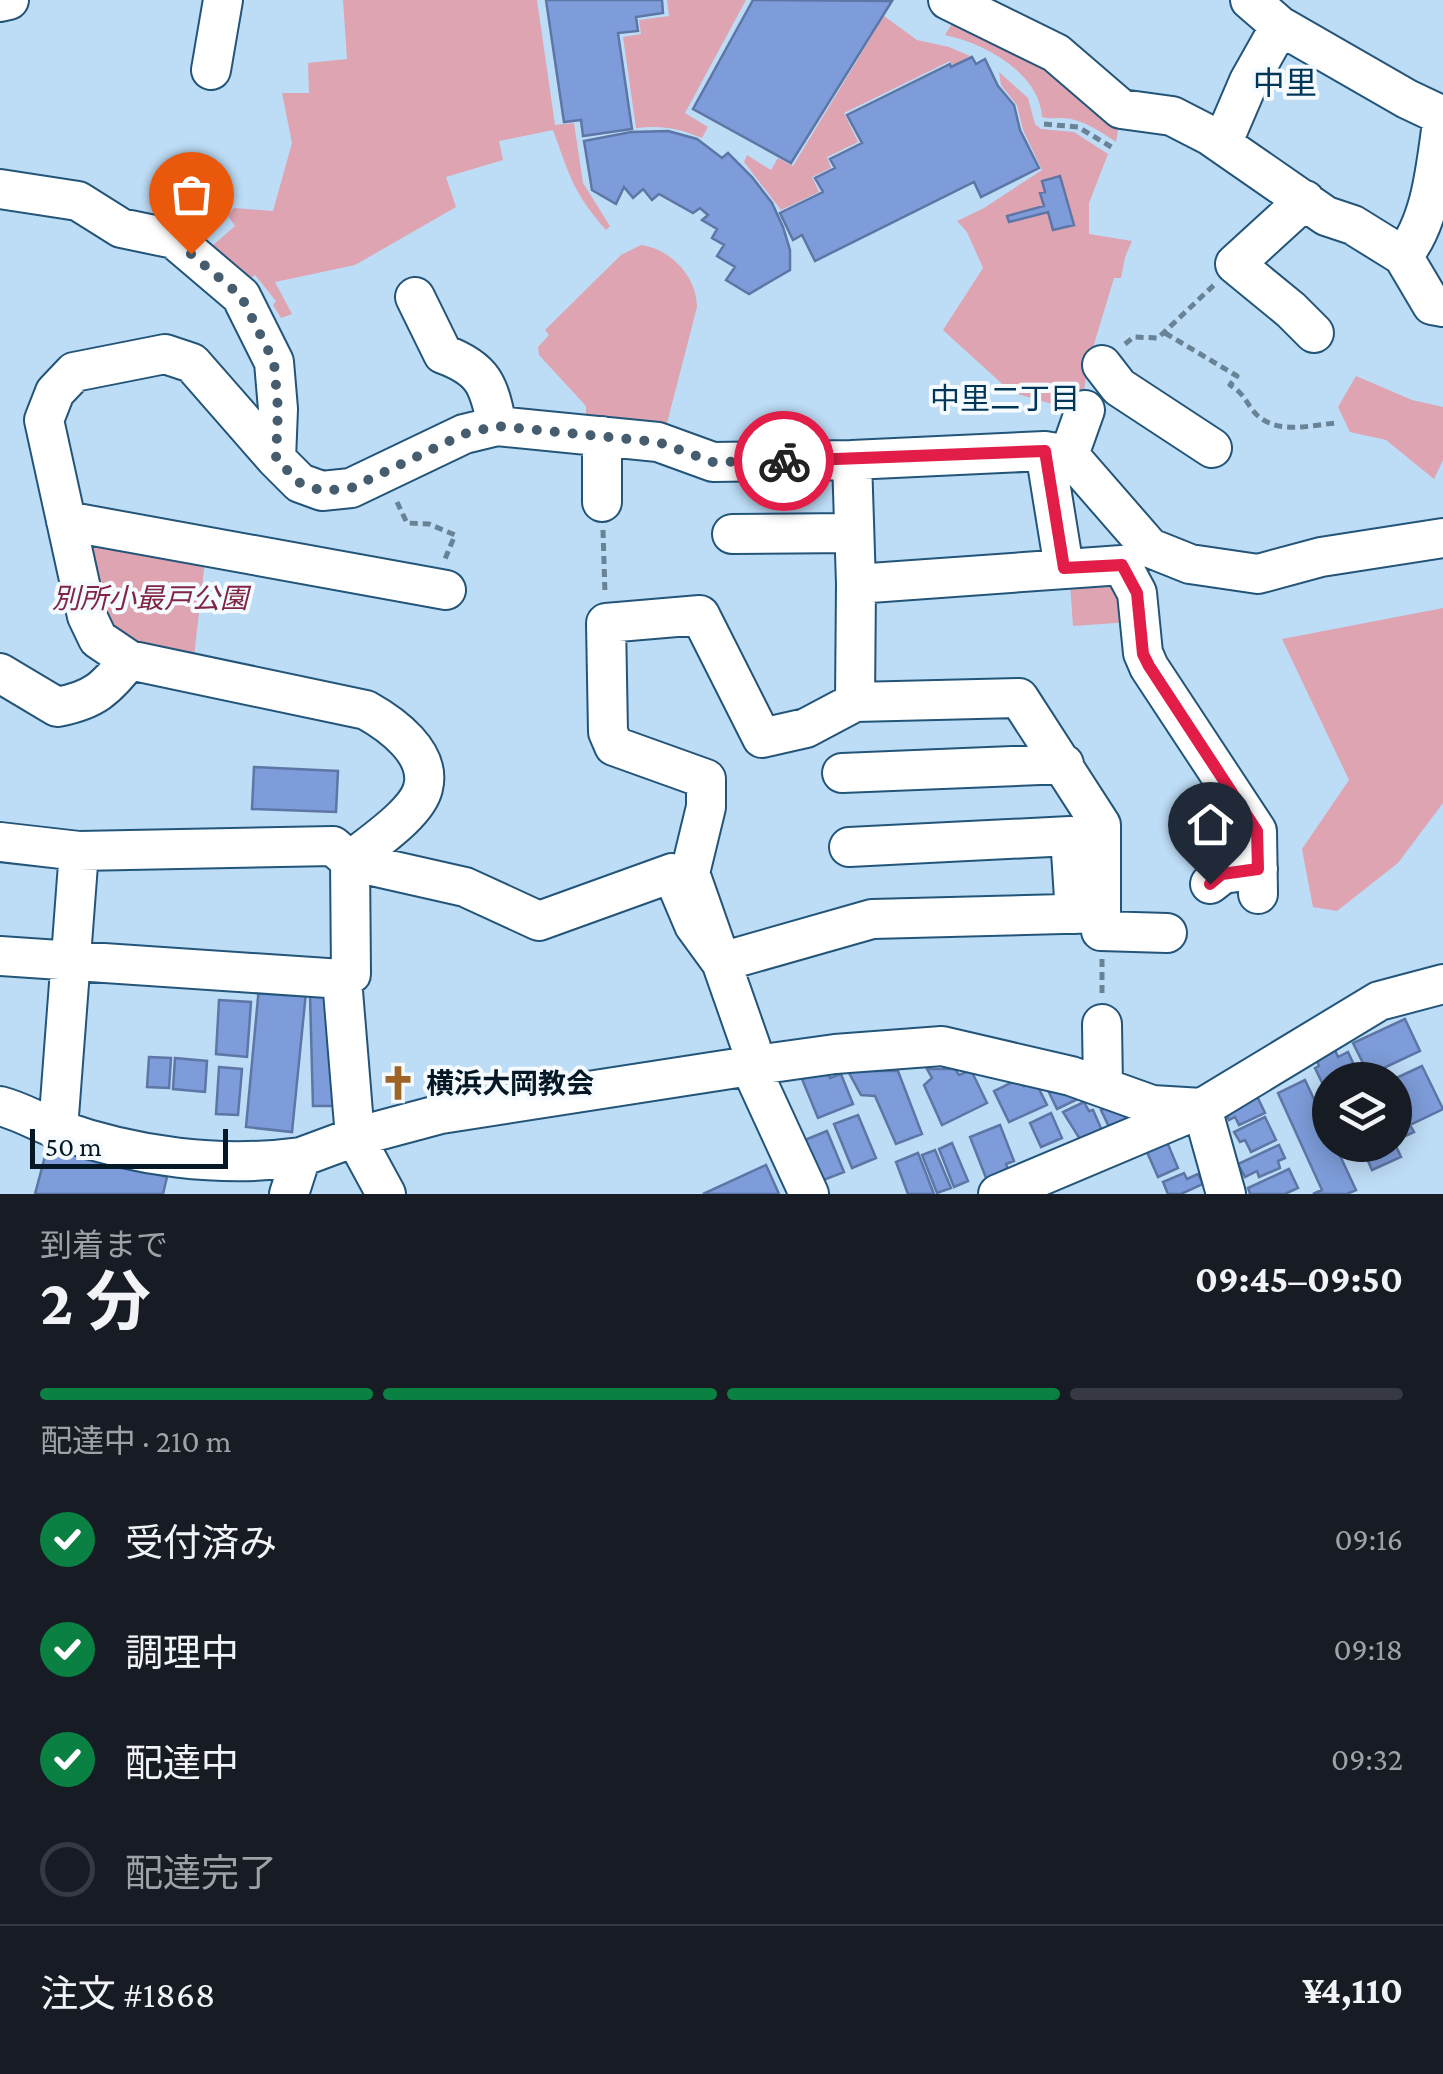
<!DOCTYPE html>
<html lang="ja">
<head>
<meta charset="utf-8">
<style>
	body { margin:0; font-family:"Crimson Pro","Noto Sans JP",serif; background:#242831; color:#f1f3f6; height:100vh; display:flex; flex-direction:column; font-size:38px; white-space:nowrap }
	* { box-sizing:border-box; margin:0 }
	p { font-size:32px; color:#9ea1a6 }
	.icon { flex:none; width:55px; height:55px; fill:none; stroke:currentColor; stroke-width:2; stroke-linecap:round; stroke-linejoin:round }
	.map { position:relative; height:1194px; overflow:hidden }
	.side { display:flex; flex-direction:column; background:#171b24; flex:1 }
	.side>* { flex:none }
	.fabs { position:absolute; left:1312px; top:1062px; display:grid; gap:20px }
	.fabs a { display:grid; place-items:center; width:100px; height:100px; border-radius:50%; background:#171b24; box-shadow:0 5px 25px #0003; font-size:50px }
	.scale { position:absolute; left:30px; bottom:25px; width:198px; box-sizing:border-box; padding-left:10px; border:5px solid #041826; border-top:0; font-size:28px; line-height:35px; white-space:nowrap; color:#041826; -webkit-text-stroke:8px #f4fafe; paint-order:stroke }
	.pin { position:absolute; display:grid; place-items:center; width:85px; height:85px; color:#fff; margin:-102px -42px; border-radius:50% 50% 50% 0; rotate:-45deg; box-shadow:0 0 10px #0007 }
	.pin .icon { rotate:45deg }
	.courier { position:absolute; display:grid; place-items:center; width:100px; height:100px; margin:-50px; border:8px solid #e11d48; border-radius:50%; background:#fff; color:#222; box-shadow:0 2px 12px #0007 }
	.overview em { font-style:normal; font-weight:700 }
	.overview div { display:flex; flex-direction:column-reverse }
	.overview { display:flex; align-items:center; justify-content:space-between; height:170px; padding:0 40px }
	h1 { font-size:65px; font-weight:700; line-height:75px }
	.bar { display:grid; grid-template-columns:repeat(4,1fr); gap:15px 10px; align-content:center; height:120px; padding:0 40px }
	.bar i { height:12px; border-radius:8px; background:#363941 }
	.bar .active { background:#0b8043 }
	.bar p { grid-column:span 4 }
	.line { display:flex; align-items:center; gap:25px; padding:0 40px; border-top:2px solid #363941 }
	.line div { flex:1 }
	ol { padding:0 40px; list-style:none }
	li { display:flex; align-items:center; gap:30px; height:110px }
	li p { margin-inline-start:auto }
	li .icon { padding:10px; border-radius:50%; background:#0b8043; color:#fff; stroke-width:4 }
	li:last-child { color:#9ea1a6 }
	li i { width:55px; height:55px; border:5px solid #363941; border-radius:50% }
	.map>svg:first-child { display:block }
	.green { fill:#dea4b2 }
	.building { fill:#7d9cd9; stroke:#5d76a6; stroke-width:2.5 }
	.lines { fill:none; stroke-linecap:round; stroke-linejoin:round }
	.minor-casing { stroke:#235579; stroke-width:42 }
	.path { stroke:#688296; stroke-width:5; stroke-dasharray:8 5; stroke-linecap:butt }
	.minor { stroke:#fff; stroke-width:38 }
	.done { stroke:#455d6f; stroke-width:10; stroke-dasharray:0 18 }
	.route { stroke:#e11d48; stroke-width:12 }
	.labels { text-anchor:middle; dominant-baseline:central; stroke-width:8; stroke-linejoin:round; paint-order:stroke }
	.park-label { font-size:28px; font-style:italic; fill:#802545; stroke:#f4fafe }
	.poi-label { font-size:28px; font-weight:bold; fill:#041826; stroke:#f4fafe; text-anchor:start }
	.neighbourhood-label { font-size:30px; fill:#003658; stroke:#f4fafe }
	.quarter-label { font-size:32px; fill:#003658; stroke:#f4fafe }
</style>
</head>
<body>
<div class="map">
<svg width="1443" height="1194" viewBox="0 0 1443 1194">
	<rect width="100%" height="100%" fill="#bddcf6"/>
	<path class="green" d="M 343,0 L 537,0 L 555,125 L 574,123 L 583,183 L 610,226 L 606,230 C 572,191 570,176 553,130 L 499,141 L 503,160 L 446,177 L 456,207 L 355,265 L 275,282 L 292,314 L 281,318 L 273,305 L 276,301 L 255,275 L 237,288 L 205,252 L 235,226 L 228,216 L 234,208 L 273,211 L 292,143 L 282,93 L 309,93 L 308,63 L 347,59 Z
		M 667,0 L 746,0 L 685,113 L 708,127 L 702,138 C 679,128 661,125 636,128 L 623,37 L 641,34 L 639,20 L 669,16 Z
		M 884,16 L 917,40 L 949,47 L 970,56 L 953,65 L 950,61 L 844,113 L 858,142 L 827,157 L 831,168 L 812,177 L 819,192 L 781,210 L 744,162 L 747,155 L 771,170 L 778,158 L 793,166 Z
		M 956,17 L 1015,42 L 1120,119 L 1116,142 C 1100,131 1079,117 1059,118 C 1054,118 1048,119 1042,117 C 1040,73 984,43 945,35 Z
		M 999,72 L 1028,98 L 1035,124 L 1041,129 L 1074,132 L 1108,154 L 1089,203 L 1089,234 L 1132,241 L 1125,257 L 1121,278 L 1114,278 L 1089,361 L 1080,412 L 1011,392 L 943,330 L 983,268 L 967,232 L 957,221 L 984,208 L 1042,170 L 1023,130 L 1017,105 L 1001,85 Z
		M 641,245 C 670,249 697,276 697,307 L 666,427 L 586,416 L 586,406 L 539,355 L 538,347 L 549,335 L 545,330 L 621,255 Z
		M 1356,376 L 1412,400 L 1443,407 L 1443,460 L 1434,479 L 1386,440 L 1350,432 L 1338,407 Z
		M 86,539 L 205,561 L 194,656 C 177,653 156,652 140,646 C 95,629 94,579 86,539 Z
		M 1120,579 L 1130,622 L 1073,626 L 1070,583 Z
		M 1443,608 L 1443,803 L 1398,863 L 1337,911 L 1313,907 L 1302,849 L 1349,780 L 1282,639 Z"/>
	<path class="building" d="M 546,0 L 662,0 L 663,13 L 636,17 L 638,31 L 618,33 L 632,129 L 583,136 L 581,120 L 564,122 Z
		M 753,0 L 892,1 L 791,163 L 693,109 Z
		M 972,57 L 976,64 L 985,59 L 998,86 L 1014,105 L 1020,130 L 1039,168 L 981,197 L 974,182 L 815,261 L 802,235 L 793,240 L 780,213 L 823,192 L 815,178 L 835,168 L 830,159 L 862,143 L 847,115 L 950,64 L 951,67 Z
		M 668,131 L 697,139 L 722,158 L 728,153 L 752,177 L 772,203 L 783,227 L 790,250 L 790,270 L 749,294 L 726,280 L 735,267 L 717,256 L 724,245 L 712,238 L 717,229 L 702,220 L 708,215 L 700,208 L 693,213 L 659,194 L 652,200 L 643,189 L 633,198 L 624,187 L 616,204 L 592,190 L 584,141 L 631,132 Z
		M 1060,176 L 1074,225 L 1053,230 L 1048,212 L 1009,222 L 1007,216 L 1044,206 L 1040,193 L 1045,192 L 1042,181 Z
		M 254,767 L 338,771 L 336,812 L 252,809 Z
		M 259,987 L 306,992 L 292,1132 L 246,1127 Z
		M 333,994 L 336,1106 L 313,1106 L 310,995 Z
		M 219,1000 L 251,1002 L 247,1057 L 216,1054 Z
		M 1405,1019 L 1420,1051 L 1369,1075 L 1353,1043 Z
		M 1335,1050 L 1338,1057 L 1348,1052 L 1361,1080 L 1330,1080 L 1329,1097 L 1315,1068 L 1319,1066 L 1316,1058 Z
		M 149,1057 L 171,1058 L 169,1088 L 147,1087 Z
		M 175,1058 L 207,1061 L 205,1092 L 173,1089 Z
		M 1422,1066 L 1443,1109 L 1410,1125 L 1414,1132 L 1395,1141 L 1395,1080 L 1392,1080 Z
		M 219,1067 L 242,1069 L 238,1115 L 216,1114 Z
		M 927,1069 L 955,1069 L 959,1075 L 971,1070 L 987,1103 L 942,1125 L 924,1085 L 932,1078 Z
		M 826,1070 L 830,1078 L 841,1074 L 853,1104 L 818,1118 L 802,1079 Z
		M 848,1071 L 898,1071 L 922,1134 L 896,1144 L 875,1096 L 861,1095 Z
		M 1021,1078 L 1024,1086 L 1035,1081 L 1047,1105 L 1009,1122 L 994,1091 Z
		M 1305,1080 L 1330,1133 L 1330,1145 L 1335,1145 L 1356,1190 L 1347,1194 L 1313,1194 L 1322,1190 L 1278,1093 Z
		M 1046,1086 L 1082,1097 L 1057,1109 Z
		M 1255,1092 L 1265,1113 L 1239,1125 L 1235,1117 L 1229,1120 L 1223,1107 Z
		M 1084,1102 L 1089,1111 L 1093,1110 L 1104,1135 L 1083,1144 L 1063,1112 Z
		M 1118,1102 L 1127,1121 L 1110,1129 L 1101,1110 Z
		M 1051,1113 L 1062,1138 L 1041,1147 L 1030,1123 Z
		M 858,1115 L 876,1158 L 852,1168 L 834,1124 Z
		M 1265,1117 L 1276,1140 L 1251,1152 L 1245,1140 L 1240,1142 L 1234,1132 Z
		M 1000,1125 L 1014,1161 L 1006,1164 L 1010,1175 L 988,1183 L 970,1137 Z
		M 827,1131 L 844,1172 L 816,1183 L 800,1142 Z
		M 1167,1142 L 1178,1168 L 1158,1177 L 1147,1152 Z
		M 952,1143 L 968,1181 L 954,1187 L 939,1149 Z
		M 1395,1144 L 1401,1157 L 1372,1170 L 1361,1145 Z
		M 48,1145 L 167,1177 L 163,1194 L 35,1194 Z
		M 1279,1145 L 1285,1158 L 1278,1161 L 1280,1168 L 1259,1177 L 1257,1171 L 1245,1177 L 1238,1164 Z
		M 935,1150 L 951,1188 L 937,1193 L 922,1155 Z
		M 918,1153 L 934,1194 L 908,1194 L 896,1162 Z
		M 766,1165 L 779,1194 L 703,1194 Z
		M 1289,1169 L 1298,1188 L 1285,1194 L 1250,1194 L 1248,1188 Z
		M 1184,1173 L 1187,1179 L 1198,1174 L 1203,1184 L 1181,1194 L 1168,1194 L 1163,1182 Z"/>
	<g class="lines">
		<defs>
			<path id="minor" d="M 948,0 L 1056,53 L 1121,109 L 1172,116 L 1209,135 L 1326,216 L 1353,225 L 1403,256 L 1432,305 L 1443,307
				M 1250,0 L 1280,26 L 1407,99 L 1443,116
				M 0,2 L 9,0
				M 211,70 L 223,0
				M 1222,144 L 1249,81 L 1280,26
				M 0,189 L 78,201 L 121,228 L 174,239 L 241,296 L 274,362 L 278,409 L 276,459 L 300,483 L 322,491 L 351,488 L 464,434 L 497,426 L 658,442 L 713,462 L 852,460 L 856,584 L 855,702 L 1019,698 L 1101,825 L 1101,931 L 1167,933
				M 1305,200 L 1235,264 L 1291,310 L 1314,333
				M 1403,256 C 1433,219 1436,162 1443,116
				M 415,297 L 443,354 C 484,369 489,385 497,426
				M 1102,365 L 1119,387 L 1212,448
				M 602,436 L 602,502
				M 1045,451 L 1064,568
				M 1069,455 L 1085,410
				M 276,459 L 192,363 L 165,354 L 74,372 L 55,392 L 44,420 L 87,616 L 98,639 L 129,660 L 366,710 C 391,724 432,753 423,788 C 417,814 370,844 350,861 L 351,974 L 342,979 L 355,1137 L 386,1194
				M 852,460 L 1045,451 L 1069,455 L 1150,548 L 1190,564 L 1258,574 L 1321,557 L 1443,538
				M 66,521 L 446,590
				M 732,534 L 854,533
				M 856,584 L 1122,565 L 1137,593 L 1143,653 L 1149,667 L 1257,831 L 1258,894
				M 0,673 L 57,707 C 95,700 105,689 129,660
				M 842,773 L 1064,764
				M 0,842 L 79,851 L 333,846 L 350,861 L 465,887 L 539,921 L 672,873 L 694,925 L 721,962 L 872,919 L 1101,913
				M 849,847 L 1070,836 L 1075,914
				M 1210,884 L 1223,874 L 1258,869
				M 0,956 L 342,979
				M 1102,1024 L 1103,1087
				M 0,1106 C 20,1111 38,1122 57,1129 C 135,1157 220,1168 301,1157
				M 1202,1108 L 1226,1194
				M 58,1129 L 79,851
				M 289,1194 L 301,1157 L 355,1137 L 441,1114 L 750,1066 L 835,1054 L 942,1046 L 1071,1076 L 1152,1105 L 1202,1108
				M 809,1194 L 750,1066 L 751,1047 L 690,873 L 706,807 L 706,779 L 614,746 L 608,732 L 606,623 L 700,615 L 762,738 L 806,728 L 855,702
				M 998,1194 L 1202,1108 L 1379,1001 L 1443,984"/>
		</defs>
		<use href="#minor" class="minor-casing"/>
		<path class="path" d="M 1044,124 L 1078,127 L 1113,148
			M 1165,333 L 1237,376 L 1230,385 C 1246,395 1246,404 1257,415 C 1279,435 1310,425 1337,423
			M 1125,344 L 1134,337 L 1158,338 L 1215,284
			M 397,502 L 407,523 L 429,524 L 455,535 L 445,559
			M 603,530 L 605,594
			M 1102,959 L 1102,993"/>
		<use href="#minor" class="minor"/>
	</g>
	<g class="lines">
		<path class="done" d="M 191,254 L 241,296 L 274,362 L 278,409 L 276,459 L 300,483 L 322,491 L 351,488 L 464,434 L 497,426 L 658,442 L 713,462 L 784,461"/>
		<path class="route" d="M 784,461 L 1045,451 L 1064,568 L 1122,565 L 1137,593 L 1143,654 L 1149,666 L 1257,831 L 1258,869 L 1222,874 L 1210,884"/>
	</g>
	<defs>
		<symbol id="church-bare" viewBox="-9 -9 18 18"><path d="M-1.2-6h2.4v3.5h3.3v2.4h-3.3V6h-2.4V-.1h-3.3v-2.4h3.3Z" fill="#9f6325" stroke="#f4fafe" stroke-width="2.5" paint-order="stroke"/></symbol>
	</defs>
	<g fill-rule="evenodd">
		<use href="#church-bare" x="373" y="1058" width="50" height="50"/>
	</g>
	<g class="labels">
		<g class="park-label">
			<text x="150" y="598">別所小最戸公園</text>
		</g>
		<g class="poi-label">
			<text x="426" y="1083">横浜大岡教会</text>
		</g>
		<g class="neighbourhood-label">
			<text x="1005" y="398">中里二丁目</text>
		</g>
		<g class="quarter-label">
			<text x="1285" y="83">中里</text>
		</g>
	</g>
</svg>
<div class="fabs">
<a><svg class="icon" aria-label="layers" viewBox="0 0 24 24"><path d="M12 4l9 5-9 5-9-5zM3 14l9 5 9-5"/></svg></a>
</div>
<div class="scale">50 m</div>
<div class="pin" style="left:191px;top:254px;background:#ea580c"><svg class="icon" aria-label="bag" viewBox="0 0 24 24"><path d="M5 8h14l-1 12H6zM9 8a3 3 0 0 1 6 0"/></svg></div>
<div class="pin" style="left:1210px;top:884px;background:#1f2937"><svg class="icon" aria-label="home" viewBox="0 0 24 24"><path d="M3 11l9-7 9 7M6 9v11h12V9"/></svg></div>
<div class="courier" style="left:784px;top:461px"><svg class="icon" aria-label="bike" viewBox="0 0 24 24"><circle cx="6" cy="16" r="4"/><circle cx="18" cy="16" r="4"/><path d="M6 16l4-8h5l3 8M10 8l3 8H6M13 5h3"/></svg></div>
</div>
<section class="side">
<div class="overview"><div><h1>2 分</h1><p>到着まで</p></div><em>09:45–09:50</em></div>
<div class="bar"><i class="active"></i><i class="active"></i><i class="active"></i><i></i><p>配達中 · 210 m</p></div>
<ol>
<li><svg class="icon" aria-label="check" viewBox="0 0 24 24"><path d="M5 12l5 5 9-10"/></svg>受付済み<p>09:16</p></li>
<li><svg class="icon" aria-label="check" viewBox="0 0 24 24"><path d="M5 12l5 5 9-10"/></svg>調理中<p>09:18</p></li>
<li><svg class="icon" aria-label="check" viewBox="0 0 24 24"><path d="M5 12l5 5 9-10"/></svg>配達中<p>09:32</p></li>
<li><i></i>配達完了</li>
</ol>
<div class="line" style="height:130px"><div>注文 #1868</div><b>¥4,110</b></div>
</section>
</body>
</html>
